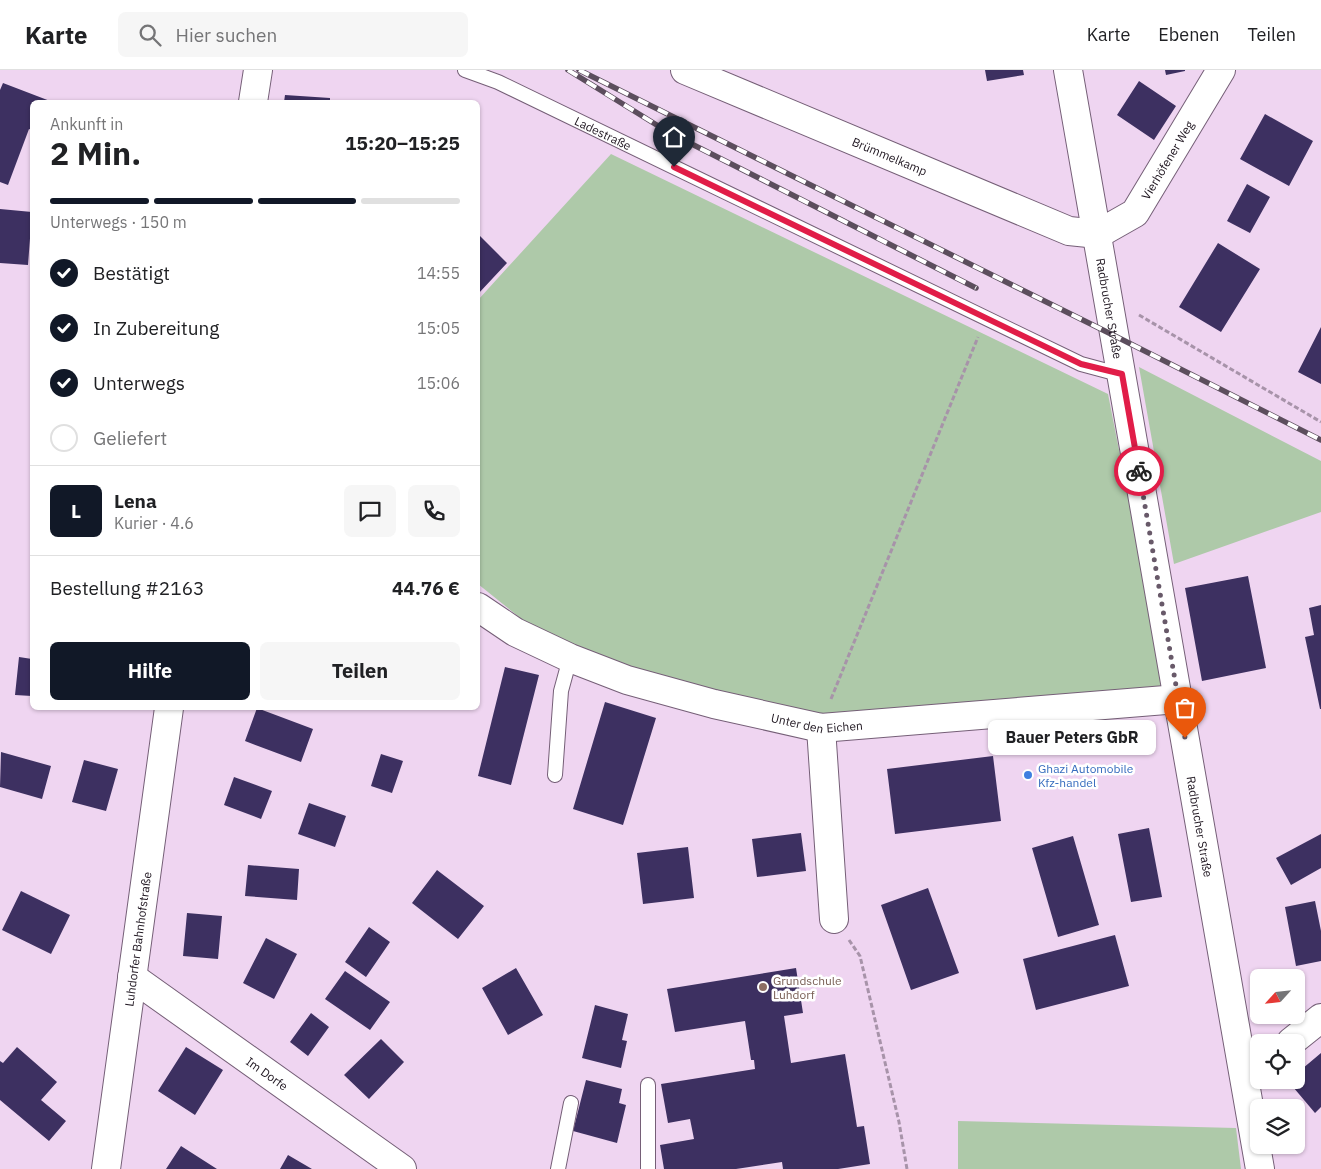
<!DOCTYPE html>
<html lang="de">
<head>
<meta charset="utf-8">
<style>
	body { margin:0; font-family:"IBM Plex Sans",sans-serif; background:#f6f6f6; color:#202124; height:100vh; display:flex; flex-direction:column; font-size:19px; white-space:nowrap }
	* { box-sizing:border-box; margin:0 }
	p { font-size:16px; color:#757577 }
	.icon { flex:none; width:28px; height:28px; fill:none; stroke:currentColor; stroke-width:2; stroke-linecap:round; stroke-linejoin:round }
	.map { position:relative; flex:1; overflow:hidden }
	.sheet { position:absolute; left:30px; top:30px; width:450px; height:610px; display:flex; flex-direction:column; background:#fff; border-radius:8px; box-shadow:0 1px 4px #0004 }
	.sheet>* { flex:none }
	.needle { width:32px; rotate:243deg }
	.fabs { position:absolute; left:1250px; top:899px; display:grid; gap:10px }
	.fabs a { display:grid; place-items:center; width:55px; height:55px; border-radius:8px; background:#fff; box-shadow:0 1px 4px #0004; font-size:25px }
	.pin { position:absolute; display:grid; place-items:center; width:42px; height:42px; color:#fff; margin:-51px -21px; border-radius:50% 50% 50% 0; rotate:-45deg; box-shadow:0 0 5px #0007 }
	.pin .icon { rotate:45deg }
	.courier { position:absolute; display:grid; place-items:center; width:50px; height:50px; margin:-25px; border:4px solid #e11d48; border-radius:50%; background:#fff; color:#222; box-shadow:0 1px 6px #0007 }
	.bubble { position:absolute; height:35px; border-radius:8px; background:#fff; box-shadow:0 1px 4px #0004; font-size:16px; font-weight:700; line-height:35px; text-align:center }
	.summary em { font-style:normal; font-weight:700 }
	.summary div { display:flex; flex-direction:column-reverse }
	.summary { display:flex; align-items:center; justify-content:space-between; height:85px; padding:0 20px }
	h1 { font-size:32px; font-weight:700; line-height:38px }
	.bar { display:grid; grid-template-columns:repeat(4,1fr); gap:8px 5px; align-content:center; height:60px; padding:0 20px }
	.bar i { height:6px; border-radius:4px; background:#e0e0e0 }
	.bar .on { background:#111827 }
	.bar p { grid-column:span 4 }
	.line { display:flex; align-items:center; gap:12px; padding:0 20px; border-top:1px solid #e0e0e0 }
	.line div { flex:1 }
	.round { display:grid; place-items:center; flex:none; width:52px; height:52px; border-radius:8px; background:#f6f6f6 }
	ol { padding:0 20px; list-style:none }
	li { display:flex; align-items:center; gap:15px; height:55px }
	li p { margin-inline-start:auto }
	li .icon { padding:5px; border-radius:50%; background:#111827; color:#fff; stroke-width:4 }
	li:last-child { color:#757577 }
	li i { width:28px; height:28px; border:2px solid #e0e0e0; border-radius:50% }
	.button { display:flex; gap:10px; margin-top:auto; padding:10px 20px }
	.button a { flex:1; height:58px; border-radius:8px; background:#111827; color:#fff; font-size:20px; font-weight:700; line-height:58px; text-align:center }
	.button a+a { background:#f6f6f6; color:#202124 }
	header { display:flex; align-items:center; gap:30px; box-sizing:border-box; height:70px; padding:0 25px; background:#fff; border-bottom:1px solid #e0e0e0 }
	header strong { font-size:24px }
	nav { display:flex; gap:28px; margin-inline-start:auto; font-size:18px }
	.search { width:350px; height:45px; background:#f6f6f6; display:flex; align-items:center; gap:12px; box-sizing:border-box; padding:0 18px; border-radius:8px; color:#757577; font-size:19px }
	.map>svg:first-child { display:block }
	.green { fill:#aec9a9 }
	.building { fill:#3d3061 }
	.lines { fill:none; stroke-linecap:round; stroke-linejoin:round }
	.service-casing { stroke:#755f77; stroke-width:16 }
	.minor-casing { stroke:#755f77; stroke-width:30 }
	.tertiary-casing { stroke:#755f77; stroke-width:30 }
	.path { stroke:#a793a9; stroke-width:3; stroke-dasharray:5 2.5; stroke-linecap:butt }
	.service { stroke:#fff; stroke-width:14 }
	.minor { stroke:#fff; stroke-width:28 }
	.tertiary { stroke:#fff; stroke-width:28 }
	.rail-casing { stroke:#5c4e5d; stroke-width:5.5 }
	.rail { stroke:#fff; stroke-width:4; stroke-dasharray:11; stroke-linecap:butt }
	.done { stroke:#685969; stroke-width:5; stroke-dasharray:0 9 }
	.route { stroke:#e11d48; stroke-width:6 }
	.shop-dot { fill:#3f7fe0; stroke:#fff; stroke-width:2 }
	.education-dot { fill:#8d6e63; stroke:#fff; stroke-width:2 }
	.labels { text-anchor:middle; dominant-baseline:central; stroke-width:5; stroke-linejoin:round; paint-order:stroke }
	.street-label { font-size:12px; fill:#1f1620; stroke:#fff }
	.shop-label { font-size:12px; fill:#366cbe; stroke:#fff; text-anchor:start }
	.education-label { font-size:12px; fill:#785e54; stroke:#fff; text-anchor:start }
</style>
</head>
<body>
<header>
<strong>Karte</strong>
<div class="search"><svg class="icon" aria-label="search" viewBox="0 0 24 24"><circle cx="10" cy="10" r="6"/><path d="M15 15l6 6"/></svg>Hier suchen</div>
<nav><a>Karte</a><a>Ebenen</a><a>Teilen</a></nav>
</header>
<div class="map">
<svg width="1321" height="1099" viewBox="0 0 1321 1099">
	<rect width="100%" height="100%" fill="#efd5f1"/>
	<path class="green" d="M 611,84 L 1108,324 L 1167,623 L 828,650 L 715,623 L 550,572 L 478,514 L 478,230 Z
		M 1139,297 L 1321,391 L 1321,442 L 1174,494 Z
		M 958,1051 L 1236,1058 L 1241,1099 L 958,1099 Z"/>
	<path class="building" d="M 985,0 L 1023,0 L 1024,5 L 987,11 Z
		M 1165,0 L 1185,0 L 1185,1 L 1166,5 Z
		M 1139,11 L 1176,36 L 1154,70 L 1117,45 Z
		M 3,13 L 50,31 L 49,32 L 32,32 L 32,60 L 29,59 L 8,115 L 0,112 L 0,20 Z
		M 285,25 L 330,28 L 330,32 L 284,32 Z
		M 1265,44 L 1313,71 L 1289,116 L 1240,89 Z
		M 1247,114 L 1270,127 L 1250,163 L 1227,151 Z
		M 0,139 L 32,142 L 28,195 L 0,193 Z
		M 478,164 L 507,193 L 478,224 Z
		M 1218,173 L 1260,199 L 1221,262 L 1179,237 Z
		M 1321,257 L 1321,314 L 1298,302 Z
		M 1248,506 L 1266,598 L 1202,611 L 1185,518 Z
		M 1321,535 L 1321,639 L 1320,639 L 1305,567 L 1314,565 L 1309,538 Z
		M 19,587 L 32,589 L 32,626 L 15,625 Z
		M 505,597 L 539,605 L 511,715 L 478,706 Z
		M 605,632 L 656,648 L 623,755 L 573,739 Z
		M 257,638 L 313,659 L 301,692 L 245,671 Z
		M 1,682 L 51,696 L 42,729 L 0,717 Z
		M 381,684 L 403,691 L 392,723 L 371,716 Z
		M 993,686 L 1001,751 L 895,764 L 887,699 Z
		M 84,690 L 118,699 L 106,741 L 72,732 Z
		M 234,707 L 272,721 L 261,749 L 224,735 Z
		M 309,733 L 346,746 L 335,777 L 298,764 Z
		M 1149,758 L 1162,827 L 1131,832 L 1118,764 Z
		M 801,763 L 806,801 L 757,807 L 752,769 Z
		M 1321,764 L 1321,798 L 1291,815 L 1276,788 Z
		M 1073,766 L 1099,855 L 1058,867 L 1032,778 Z
		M 688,777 L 694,828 L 643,834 L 637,783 Z
		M 248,795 L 299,799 L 297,830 L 245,826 Z
		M 437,800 L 484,836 L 458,869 L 412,833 Z
		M 928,818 L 959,903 L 911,920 L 881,835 Z
		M 21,821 L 70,845 L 51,884 L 2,860 Z
		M 1315,831 L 1321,861 L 1321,891 L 1296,896 L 1285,837 Z
		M 187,843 L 222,846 L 218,889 L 183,886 Z
		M 369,857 L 390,872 L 366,907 L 345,892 Z
		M 1115,865 L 1129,916 L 1036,940 L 1023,889 Z
		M 266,868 L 297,884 L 274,929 L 243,913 Z
		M 516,898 L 543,945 L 508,965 L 482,918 Z
		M 796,898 L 803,943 L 784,946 L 791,993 L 845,984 L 857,1057 L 864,1056 L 870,1094 L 838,1099 L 783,1099 L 782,1092 L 736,1099 L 664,1099 L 660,1075 L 694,1069 L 690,1049 L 668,1053 L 661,1014 L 755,999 L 754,990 L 751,990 L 745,951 L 675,962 L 667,919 Z
		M 345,901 L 390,932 L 370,960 L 325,929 Z
		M 595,935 L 628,944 L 622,970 L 627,971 L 621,998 L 582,988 Z
		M 311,943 L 329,957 L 308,986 L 290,972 Z
		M 381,969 L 404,992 L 369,1029 L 344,1005 Z
		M 17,977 L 57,1012 L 41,1030 L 66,1051 L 49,1071 L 0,1030 L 0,991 L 3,993 Z
		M 186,977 L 223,1000 L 195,1045 L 158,1021 Z
		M 1321,983 L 1321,1037 L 1315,1043 L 1288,1011 L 1296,1010 L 1296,1004 Z
		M 586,1010 L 622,1019 L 619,1033 L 626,1035 L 617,1073 L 573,1061 Z
		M 181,1076 L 217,1099 L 166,1099 Z
		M 288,1085 L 312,1099 L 280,1099 Z"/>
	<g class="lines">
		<defs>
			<g id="service">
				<path id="s1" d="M 465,0 L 498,12 L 1081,294 L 1122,305"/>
				<path d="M 555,705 L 561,621 L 570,588"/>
				<path d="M 648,1015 L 648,1099"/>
				<path d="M 558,1099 L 571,1033"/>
			</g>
			<g id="minor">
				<path id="s2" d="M 685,0 L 1069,161 L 1098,164 L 1135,143 L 1221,0"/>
				<path d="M 253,32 L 258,0"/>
				<path id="s3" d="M 478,537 L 515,562 L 570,588 L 627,610 L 714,634 L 821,658 L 1178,629"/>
				<path d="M 821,658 L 834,849"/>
				<path id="s4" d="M 132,907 L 402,1099"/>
				<path d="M 1291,972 L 1321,948"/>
				<path id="s5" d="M 106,1099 L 169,638"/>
			</g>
			<g id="tertiary">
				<path id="s6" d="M 1068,0 L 1260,1099"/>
			</g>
		</defs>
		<use href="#service" class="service-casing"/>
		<use href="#minor" class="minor-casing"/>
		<use href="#tertiary" class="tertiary-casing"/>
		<path class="path" d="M 1139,245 L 1321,352
			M 831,629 L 978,267
			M 849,870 L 860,886 L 899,1052 L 907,1099"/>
		<use href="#service" class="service"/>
		<use href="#minor" class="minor"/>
		<use href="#tertiary" class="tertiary"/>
		<defs>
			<path id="rail" d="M 568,0 L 668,62 L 976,218
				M 579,0 L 1115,266 L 1321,370"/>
		</defs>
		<use href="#rail" class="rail-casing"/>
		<use href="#rail" class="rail"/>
	</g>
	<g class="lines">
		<path class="done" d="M 1139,401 L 1185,668"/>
		<path class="route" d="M 674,97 L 1081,294 L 1122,304 L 1139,401"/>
	</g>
	<circle class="shop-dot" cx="1028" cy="705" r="5"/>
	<circle class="education-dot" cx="763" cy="917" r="5"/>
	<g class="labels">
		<g class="street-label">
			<text stroke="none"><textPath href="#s1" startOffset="152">Ladestraße</textPath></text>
			<text stroke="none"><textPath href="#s2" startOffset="222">Brümmelkamp</textPath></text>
			<text stroke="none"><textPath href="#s2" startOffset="550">Vierhöfener Weg</textPath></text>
			<text stroke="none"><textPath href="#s6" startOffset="242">Radbrucher Straße</textPath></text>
			<text stroke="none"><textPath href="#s3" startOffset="362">Unter den Eichen</textPath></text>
			<text stroke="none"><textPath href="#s6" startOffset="768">Radbrucher Straße</textPath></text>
			<text stroke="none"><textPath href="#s5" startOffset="232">Luhdorfer Bahnhofstraße</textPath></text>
			<text stroke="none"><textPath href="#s4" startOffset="166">Im Dorfe</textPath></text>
		</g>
		<g class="shop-label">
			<text x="1038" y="698">Ghazi Automobile<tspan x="1038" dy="14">Kfz-handel</tspan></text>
		</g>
		<g class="education-label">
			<text x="773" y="910">Grundschule<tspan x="773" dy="14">Luhdorf</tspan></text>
		</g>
	</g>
</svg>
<div class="fabs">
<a><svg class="needle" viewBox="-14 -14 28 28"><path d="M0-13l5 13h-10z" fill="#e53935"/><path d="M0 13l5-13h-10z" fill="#757577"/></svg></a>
<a><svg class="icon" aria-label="locate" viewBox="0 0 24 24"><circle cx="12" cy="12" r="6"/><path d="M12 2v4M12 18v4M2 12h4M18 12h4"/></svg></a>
<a><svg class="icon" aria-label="layers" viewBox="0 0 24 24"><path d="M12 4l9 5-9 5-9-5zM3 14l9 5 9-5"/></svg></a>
</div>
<div class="pin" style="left:1185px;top:668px;background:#ea580c"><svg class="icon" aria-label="bag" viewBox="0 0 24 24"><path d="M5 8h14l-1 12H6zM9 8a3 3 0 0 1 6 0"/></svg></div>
<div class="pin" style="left:674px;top:97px;background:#1f2937"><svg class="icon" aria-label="home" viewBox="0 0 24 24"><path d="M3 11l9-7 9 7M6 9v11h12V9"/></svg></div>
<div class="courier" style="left:1139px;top:401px"><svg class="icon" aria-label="bike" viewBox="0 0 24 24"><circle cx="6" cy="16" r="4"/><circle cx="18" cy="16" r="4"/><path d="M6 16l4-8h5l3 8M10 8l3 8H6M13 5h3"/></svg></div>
<div class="bubble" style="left:988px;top:650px;width:168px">Bauer Peters GbR</div>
<section class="sheet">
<div class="summary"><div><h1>2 Min.</h1><p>Ankunft in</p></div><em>15:20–15:25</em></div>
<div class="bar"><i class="on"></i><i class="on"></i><i class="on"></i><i></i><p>Unterwegs · 150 m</p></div>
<ol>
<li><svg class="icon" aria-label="check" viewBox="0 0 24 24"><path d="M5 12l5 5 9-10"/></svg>Bestätigt<p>14:55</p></li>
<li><svg class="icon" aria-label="check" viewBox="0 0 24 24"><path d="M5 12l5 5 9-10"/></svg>In Zubereitung<p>15:05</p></li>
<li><svg class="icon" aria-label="check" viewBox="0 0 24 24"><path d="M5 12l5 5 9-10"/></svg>Unterwegs<p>15:06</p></li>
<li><i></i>Geliefert</li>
</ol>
<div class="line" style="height:90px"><b class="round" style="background:#111827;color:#fff">L</b><div><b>Lena</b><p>Kurier · 4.6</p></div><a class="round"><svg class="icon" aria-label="chat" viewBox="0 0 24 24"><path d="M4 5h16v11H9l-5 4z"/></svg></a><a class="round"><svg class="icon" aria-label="phone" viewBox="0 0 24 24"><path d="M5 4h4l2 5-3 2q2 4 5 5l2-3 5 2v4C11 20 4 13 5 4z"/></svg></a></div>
<div class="line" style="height:65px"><div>Bestellung #2163</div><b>44.76 €</b></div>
<div class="button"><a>Hilfe</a><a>Teilen</a></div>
</section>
</div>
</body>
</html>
